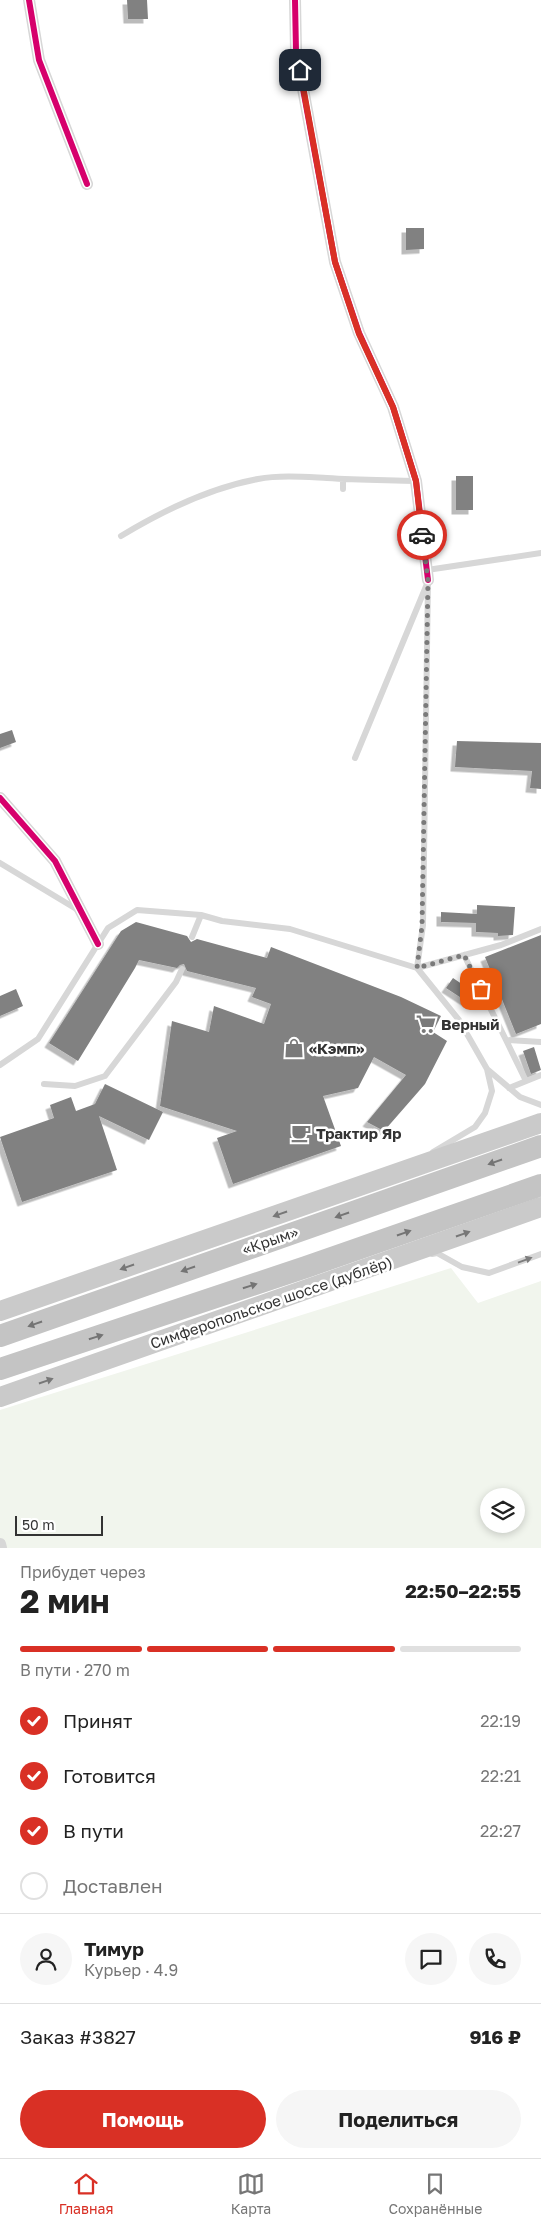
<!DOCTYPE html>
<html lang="ru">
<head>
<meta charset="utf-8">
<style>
	body { margin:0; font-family:"Golos Text",sans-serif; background:#f6f6f6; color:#222; height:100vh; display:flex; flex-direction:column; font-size:19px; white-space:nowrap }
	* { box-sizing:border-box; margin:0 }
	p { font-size:16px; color:#767676 }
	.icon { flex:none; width:28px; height:28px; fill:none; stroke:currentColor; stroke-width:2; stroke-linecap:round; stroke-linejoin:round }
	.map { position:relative; height:1548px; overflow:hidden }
	.drawer { display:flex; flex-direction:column; background:#fff; flex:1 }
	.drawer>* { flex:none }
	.buttons { position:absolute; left:480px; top:1488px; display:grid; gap:10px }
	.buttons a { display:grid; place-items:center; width:45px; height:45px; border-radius:50%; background:#fff; box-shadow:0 2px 8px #0003; font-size:25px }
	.scale { position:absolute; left:15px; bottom:12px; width:88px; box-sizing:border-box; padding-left:5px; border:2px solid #333; border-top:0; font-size:14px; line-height:18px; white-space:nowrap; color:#333; -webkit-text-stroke:4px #fff; paint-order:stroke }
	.pin { position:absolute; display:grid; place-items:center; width:42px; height:42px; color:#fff; margin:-21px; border-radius:10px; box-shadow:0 2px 8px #0006 }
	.courier { position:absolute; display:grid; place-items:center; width:50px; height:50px; margin:-25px; border:4px solid #d93025; border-radius:50%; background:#fff; color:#222; box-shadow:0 1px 6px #0007 }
	.overview em { font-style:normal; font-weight:700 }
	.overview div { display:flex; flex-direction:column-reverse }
	.overview { display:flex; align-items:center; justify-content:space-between; height:85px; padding:0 20px }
	h1 { font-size:32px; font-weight:700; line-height:38px }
	.bar { display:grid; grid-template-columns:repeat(4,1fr); gap:8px 5px; align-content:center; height:60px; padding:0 20px }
	.bar i { height:6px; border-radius:4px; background:#e0e0e0 }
	.bar .active { background:#d93025 }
	.bar p { grid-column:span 4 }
	.line { display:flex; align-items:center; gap:12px; padding:0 20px; border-top:1px solid #e0e0e0 }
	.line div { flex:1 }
	.round { display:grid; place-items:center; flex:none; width:52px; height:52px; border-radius:26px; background:#f6f6f6 }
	ol { padding:0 20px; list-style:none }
	li { display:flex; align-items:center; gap:15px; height:55px }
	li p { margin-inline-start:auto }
	li .icon { padding:5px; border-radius:50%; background:#d93025; color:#fff; stroke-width:4 }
	li:last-child { color:#767676 }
	li i { width:28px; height:28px; border:2px solid #e0e0e0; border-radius:50% }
	.action { display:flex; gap:10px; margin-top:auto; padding:10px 20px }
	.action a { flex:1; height:58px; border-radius:30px; background:#d93025; color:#fff; font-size:20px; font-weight:700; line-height:58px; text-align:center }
	.action a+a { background:#f6f6f6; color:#222 }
	.menu { display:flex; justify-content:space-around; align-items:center; height:70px; border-top:1px solid #e0e0e0; background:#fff; font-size:14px; color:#767676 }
	.menu a { display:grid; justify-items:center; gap:2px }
	.menu .active { color:#d93025 }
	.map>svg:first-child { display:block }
	.green { fill:#f1f5ed; fill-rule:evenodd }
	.building { fill:#818181; filter:url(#shadow) }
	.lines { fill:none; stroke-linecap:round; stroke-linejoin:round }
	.lane { stroke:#d7d7d7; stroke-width:6 }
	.street { stroke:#d7d7d7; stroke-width:12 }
	.primary { stroke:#cacaca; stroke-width:20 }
	.highway { stroke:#c4c4c4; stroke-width:22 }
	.cycleway-casing { stroke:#fff; stroke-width:9 }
	.cycleway { stroke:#d6006c; stroke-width:6 }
	.oneway { fill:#747474 }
	.oneway2 { fill:#777 }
	.oneway3 { fill:#7d7d7d }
	.done { stroke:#7a7a7a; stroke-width:5; stroke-dasharray:0 9 }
	.route { stroke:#d93025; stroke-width:6 }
	.labels { text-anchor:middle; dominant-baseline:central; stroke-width:5; stroke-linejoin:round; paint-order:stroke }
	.poi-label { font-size:15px; font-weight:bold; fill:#333; stroke:#fff; text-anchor:start }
	.street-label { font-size:15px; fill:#333; stroke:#fff }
</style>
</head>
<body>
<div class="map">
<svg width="541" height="1548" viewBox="0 0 541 1548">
	<defs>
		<filter id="shadow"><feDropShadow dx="-4.5" dy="4.5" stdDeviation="0" flood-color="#0004"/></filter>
	</defs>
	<rect width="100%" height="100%" fill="#fff"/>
	<path class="green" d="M 451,1268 L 478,1303 L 541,1281 L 541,1548 L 0,1548 L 0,1410 ZM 489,1496 L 516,1496 L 516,1524 L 489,1524 Z"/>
	<path class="building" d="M 127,0 L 147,0 L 148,19 L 128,19 Z
		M 406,228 L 424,228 L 424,249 L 406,250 Z
		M 456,476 L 473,476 L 473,510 L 456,510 Z
		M 12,730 L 16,742 L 0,748 L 0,734 Z
		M 457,741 L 541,743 L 541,789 L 530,788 L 532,771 L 455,767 Z
		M 477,905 L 515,907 L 513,935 L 498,936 L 498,933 L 476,932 L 476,923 L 441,922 L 441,912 L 477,914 Z
		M 136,922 L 187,936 L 191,942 L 197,939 L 267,958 L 271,947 L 401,997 L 441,1016 L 433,1032 L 447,1041 L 425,1084 L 384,1131 L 367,1122 L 406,1075 L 374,1057 L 358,1088 L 323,1096 L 341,1146 L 233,1184 L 217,1138 L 237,1131 L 160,1106 L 172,1021 L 209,1032 L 214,1006 L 264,1024 L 271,1004 L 252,997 L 256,988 L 187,971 L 184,964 L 180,965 L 177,968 L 139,960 L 135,968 L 78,1061 L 49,1043 L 121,931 Z
		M 541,935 L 541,1024 L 516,1034 L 485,957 Z
		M 453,978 L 475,993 L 469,1003 L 446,988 Z
		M 16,989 L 23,1006 L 0,1016 L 0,996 Z
		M 534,1047 L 541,1070 L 531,1074 L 523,1051 Z
		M 105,1084 L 163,1112 L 149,1140 L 99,1116 L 117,1170 L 22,1202 L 0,1137 L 54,1118 L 50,1105 L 71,1097 L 76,1111 L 95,1104 Z"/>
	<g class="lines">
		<path class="lane" d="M 343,479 L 343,489
			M 121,536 C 164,510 209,488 258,479 C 281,475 305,477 327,478 C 357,480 386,480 416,481
			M 427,570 L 541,553
			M 428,580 L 423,925 L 417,968 L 501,945 L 541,929
			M 355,758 L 427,584
			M 0,863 L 78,910
			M 192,937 L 201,915
			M 464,955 L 506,1040 L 541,1042
			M 506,1040 L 526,1081
			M 0,1065 L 38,1039 L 108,928 L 137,910 L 201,915 L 222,921 L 290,929 L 417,968 L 459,1020 L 487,1069 L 492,1091 L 485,1113 L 475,1127 L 433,1152
			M 487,1069 L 520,1097 L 541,1105
			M 44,1084 L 75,1086 L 105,1076 L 176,982 L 182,969
			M 509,1088 L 541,1075
			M 432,1254 L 437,1253 L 462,1267 L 489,1273 L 541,1254"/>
		<path class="street" d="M 29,0 L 39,60 L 87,184
			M 295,0 L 296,51 L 335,262 L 359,333 L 393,407 L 416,481 L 428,580
			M 0,798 L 55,861 L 98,944
			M 0,1544 L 1,1548"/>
		<path class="primary" d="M 0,1311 L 541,1123
			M 0,1397 L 541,1207"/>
		<path class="highway" d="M 0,1336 L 541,1146
			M 0,1369 L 306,1267 L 541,1185"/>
		<defs>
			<path id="cycleway" d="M 29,0 L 39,60 L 87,184
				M 295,0 L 296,51 L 335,262 L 359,333 L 393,407 L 416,481 L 428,580
				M 0,798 L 55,861 L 98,944"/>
		</defs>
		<use href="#cycleway" class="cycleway-casing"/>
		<use href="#cycleway" class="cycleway"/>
	</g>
	<defs><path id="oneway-solid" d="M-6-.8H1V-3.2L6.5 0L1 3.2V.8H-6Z" transform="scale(1.25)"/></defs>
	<g class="oneway">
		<use href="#oneway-solid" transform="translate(495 1162) rotate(161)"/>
		<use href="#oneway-solid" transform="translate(342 1215) rotate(161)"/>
		<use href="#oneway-solid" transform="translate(404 1233) rotate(-19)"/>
		<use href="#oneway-solid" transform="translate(188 1269) rotate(161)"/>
		<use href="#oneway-solid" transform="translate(250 1286) rotate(-18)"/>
		<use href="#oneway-solid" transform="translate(35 1324) rotate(161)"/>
		<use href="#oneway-solid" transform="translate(96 1337) rotate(-18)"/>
	</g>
	<g class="oneway2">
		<use href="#oneway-solid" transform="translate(280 1214) rotate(161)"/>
		<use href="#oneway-solid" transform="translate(463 1234) rotate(-19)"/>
		<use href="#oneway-solid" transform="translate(127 1267) rotate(161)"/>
		<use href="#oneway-solid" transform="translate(46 1381) rotate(-19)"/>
	</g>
	<use class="oneway3" href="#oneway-solid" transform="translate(525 1260) rotate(-20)"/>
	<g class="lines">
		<path class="done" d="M 422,535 L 428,580 L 422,926 L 417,968 L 464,955 L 481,989"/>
		<path class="route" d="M 300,70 L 335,262 L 359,334 L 393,407 L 416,481 L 422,535"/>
	</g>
	<defs>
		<symbol id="supermarket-bare" viewBox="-9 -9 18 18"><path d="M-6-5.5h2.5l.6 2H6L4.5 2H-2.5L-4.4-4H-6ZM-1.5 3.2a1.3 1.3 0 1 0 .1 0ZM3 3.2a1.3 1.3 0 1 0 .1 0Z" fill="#7a7a7a" stroke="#fff" stroke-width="2.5" paint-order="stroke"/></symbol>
		<symbol id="shop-bare" viewBox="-9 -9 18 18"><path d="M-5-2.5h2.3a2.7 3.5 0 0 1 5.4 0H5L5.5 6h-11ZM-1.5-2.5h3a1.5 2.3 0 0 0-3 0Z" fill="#7a7a7a" stroke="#fff" stroke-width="2.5" paint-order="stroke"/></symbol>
		<symbol id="cafe-bare" viewBox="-9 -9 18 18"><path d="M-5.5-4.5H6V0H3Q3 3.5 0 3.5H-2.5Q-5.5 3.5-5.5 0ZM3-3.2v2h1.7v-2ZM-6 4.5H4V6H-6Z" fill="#7a7a7a" stroke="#fff" stroke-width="2.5" paint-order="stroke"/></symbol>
	</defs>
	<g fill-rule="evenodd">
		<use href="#supermarket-bare" x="412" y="1010" width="28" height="28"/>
		<use href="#shop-bare" x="280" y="1034" width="28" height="28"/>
		<use href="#cafe-bare" x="287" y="1119" width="28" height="28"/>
	</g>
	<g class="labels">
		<g class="poi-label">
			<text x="441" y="1024">Верный</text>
			<text x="309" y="1048">«Кэмп»</text>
			<text x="316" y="1133">Трактир Яр</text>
		</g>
		<g class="street-label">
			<text transform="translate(270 1240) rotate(-19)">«Крым»</text>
			<text transform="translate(271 1302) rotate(-19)">Симферопольское шоссе (дублёр)</text>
		</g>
	</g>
</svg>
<div class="buttons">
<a><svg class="icon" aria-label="layers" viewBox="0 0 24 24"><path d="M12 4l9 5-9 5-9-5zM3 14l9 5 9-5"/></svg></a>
</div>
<div class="scale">50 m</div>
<div class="pin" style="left:481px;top:989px;background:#ea580c"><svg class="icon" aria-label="bag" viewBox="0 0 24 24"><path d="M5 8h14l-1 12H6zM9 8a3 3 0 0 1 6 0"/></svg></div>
<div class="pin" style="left:300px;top:70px;background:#1f2937"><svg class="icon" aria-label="home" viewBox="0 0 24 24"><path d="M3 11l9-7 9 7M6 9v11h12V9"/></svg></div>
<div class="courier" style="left:422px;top:535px"><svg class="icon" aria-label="car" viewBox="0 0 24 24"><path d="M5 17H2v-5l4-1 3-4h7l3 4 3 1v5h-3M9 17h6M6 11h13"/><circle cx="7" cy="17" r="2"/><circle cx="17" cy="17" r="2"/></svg></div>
</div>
<section class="drawer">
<div class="overview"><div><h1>2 мин</h1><p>Прибудет через</p></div><em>22:50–22:55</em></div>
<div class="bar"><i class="active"></i><i class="active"></i><i class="active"></i><i></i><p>В пути · 270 m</p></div>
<ol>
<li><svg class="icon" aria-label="check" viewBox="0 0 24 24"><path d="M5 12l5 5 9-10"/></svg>Принят<p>22:19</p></li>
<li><svg class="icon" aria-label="check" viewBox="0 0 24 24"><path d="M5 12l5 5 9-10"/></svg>Готовится<p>22:21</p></li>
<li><svg class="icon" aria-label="check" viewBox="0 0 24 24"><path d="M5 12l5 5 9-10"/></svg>В пути<p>22:27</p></li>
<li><i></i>Доставлен</li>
</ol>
<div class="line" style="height:90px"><a class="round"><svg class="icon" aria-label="person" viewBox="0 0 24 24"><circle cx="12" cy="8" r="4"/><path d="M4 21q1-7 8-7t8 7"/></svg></a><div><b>Тимур</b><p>Курьер · 4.9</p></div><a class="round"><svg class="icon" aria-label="chat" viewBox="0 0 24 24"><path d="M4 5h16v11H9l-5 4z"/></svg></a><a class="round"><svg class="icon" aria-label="phone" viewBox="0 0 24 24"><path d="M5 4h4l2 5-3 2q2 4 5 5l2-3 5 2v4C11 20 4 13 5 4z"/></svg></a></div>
<div class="line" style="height:65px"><div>Заказ #3827</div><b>916 ₽</b></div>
<div class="action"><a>Помощь</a><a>Поделиться</a></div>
</section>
<nav class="menu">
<a class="active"><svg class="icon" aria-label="home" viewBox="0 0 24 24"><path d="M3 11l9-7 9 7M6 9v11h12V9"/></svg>Главная</a>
<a><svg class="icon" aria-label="map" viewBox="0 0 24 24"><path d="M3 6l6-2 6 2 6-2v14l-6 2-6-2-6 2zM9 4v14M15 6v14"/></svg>Карта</a>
<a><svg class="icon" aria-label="saved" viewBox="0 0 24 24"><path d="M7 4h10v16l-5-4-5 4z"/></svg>Сохранённые</a>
</nav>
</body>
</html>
